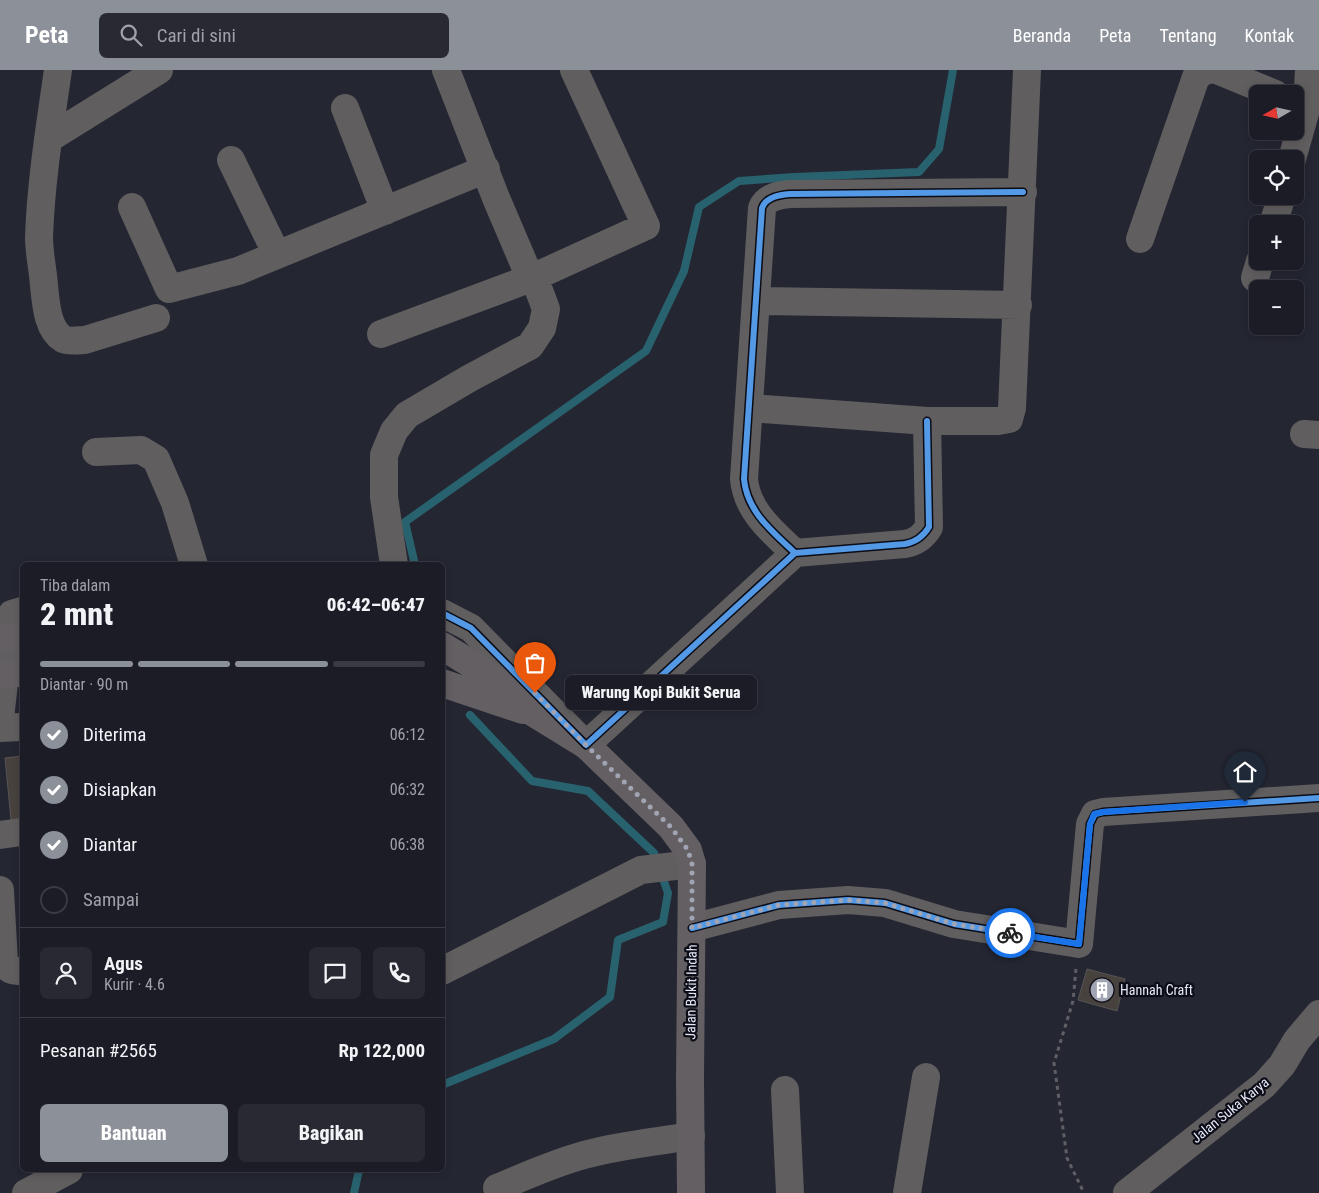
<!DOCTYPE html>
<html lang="id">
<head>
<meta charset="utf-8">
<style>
	body { margin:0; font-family:"Roboto Condensed",sans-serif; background:#282932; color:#f1f3f6; height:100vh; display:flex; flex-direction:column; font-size:19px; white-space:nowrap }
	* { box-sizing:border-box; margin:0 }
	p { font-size:16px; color:#a0a1a7 }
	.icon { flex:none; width:28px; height:28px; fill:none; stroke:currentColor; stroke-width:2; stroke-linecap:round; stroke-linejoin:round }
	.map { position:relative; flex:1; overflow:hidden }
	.side { position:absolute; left:20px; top:492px; width:425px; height:610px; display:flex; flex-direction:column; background:#1b1c26; border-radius:8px; box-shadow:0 2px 8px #0003,0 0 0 1px #393a43 }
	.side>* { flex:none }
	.needle { width:32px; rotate:261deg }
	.tools { position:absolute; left:1249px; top:15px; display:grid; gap:10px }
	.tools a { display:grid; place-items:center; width:55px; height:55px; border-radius:8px; background:#1b1c26; box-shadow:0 2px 8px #0003,0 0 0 1px #393a43; font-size:25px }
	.pin { position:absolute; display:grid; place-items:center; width:42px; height:42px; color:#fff; margin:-51px -21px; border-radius:50% 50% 50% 0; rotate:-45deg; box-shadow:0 0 5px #0007 }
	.pin .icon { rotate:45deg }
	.courier { position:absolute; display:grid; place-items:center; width:50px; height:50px; margin:-25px; border:4px solid #1a73e8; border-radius:50%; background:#fff; color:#222; box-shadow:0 1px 6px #0007 }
	.bubble { position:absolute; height:35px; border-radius:8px; background:#1b1c26; box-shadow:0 2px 8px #0003,0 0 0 1px #393a43; font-size:16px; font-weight:800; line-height:35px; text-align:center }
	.head em { font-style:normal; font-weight:800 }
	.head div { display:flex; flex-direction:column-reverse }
	.head { display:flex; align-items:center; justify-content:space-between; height:85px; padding:0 20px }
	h1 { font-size:32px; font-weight:800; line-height:38px }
	.bar { display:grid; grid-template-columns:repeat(4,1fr); gap:8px 5px; align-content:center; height:60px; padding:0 20px }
	.bar i { height:6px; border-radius:4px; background:#393a43 }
	.bar .selected { background:#8c9099 }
	.bar p { grid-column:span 4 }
	.line { display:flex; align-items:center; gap:12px; padding:0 20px; border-top:1px solid #393a43 }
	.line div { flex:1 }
	.round { display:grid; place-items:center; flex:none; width:52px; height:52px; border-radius:8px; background:#282932 }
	ol { padding:0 20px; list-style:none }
	li { display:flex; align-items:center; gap:15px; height:55px }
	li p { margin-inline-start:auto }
	li .icon { padding:5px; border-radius:50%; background:#8c9099; color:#fff; stroke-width:4 }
	li:last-child { color:#a0a1a7 }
	li i { width:28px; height:28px; border:2px solid #393a43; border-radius:50% }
	.cta { display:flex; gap:10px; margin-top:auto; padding:10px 20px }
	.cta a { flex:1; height:58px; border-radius:8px; background:#8c9099; color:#fff; font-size:20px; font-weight:800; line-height:58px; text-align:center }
	.cta a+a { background:#282932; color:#f1f3f6 }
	header { display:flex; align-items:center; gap:30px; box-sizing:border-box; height:70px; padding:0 25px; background:#8c9099; color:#fff }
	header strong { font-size:24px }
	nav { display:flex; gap:28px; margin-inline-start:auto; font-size:18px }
	.search { width:350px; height:45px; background:#282932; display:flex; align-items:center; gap:12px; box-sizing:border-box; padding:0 18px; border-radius:8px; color:#a0a1a7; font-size:19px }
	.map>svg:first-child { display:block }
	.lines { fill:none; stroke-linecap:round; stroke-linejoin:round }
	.stream { stroke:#29626f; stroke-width:8 }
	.building { fill:#48423e; stroke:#575455 }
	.path { stroke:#605f64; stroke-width:3; stroke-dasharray:4 4; stroke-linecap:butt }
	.minor { stroke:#615e5f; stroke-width:28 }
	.major { stroke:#635f62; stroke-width:28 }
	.major-bridge { stroke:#635f62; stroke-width:28 }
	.cycleway-casing { stroke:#0b0c16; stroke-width:9 }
	.cycleway { stroke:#5399e6; stroke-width:6 }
	.done { stroke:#a1a4b2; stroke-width:5; stroke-dasharray:0 9 }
	.route { stroke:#1a73e8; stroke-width:6 }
	.labels { text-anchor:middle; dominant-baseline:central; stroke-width:4.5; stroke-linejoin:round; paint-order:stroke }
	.poi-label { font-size:14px; fill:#e5e8f7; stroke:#0b0c16; text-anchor:start }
	.street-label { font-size:14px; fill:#e5e8f7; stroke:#0b0c16 }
</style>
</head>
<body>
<header>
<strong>Peta</strong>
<div class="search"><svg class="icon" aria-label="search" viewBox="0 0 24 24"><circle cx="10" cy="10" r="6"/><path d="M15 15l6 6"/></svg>Cari di sini</div>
<nav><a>Beranda</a><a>Peta</a><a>Tentang</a><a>Kontak</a></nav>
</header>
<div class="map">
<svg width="1319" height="1123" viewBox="0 0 1319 1123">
	<rect width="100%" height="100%" fill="#242632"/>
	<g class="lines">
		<path class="stream" d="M 415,495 L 405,452 L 646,281 L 684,201 L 699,137 L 739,111 L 794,107 L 919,102 L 939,79 L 953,0
			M 442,1015 L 554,969 L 610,927 L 618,870 L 663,852 L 668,823 L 654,783 L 588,721 L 532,711 L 470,645
			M 354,1123 L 359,1100"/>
	</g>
	<path class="building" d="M 22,686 L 22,748 L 11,750 L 5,688 Z
		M 1087,899 L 1125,909 L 1117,941 L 1078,930 Z"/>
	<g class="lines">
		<path class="path" d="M 1076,899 L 1073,931 L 1054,993 L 1067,1088 L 1084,1123"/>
		<path class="minor" d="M 58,0 C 50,55 41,111 39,167 C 39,183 43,200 44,216 C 46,233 47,259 63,269 C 69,272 79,270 85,270 L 156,248
			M 1217,0 L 1275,24
			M 345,38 L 385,141
			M 48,69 L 159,0
			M 1292,89 L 1307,36 L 1309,0
			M 231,90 L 277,185
			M 132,137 L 169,219 L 238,201 L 486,99
			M 1273,154 L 1282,126
			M 1140,169 L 1196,7 L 1204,1 L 1209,0
			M 1255,208 L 1260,191
			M 756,231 L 1018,235
			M 381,264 L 534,207 L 646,156 L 574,0
			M 750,338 L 927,351 L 998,351 L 1009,349 L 1012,338 L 1027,0
			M 1304,364 L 1319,365
			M 96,382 L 141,380 L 156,389 L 175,433 L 194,495
			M 795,483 C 773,462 747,442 744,409 L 762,138 C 766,127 779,125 790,124 L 1023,122
			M 394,495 L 384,427 L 384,385 L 394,361 L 407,345 L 470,308 L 530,276 L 542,258 L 546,239 L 534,207 L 525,196 L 496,128 L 446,0
			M 442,543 L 471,558 L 586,675 L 795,483 L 905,474 C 916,472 923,467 929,457 L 927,351
			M 0,648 L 12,544 L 22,541
			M 0,658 L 22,657
			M 0,765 L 22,762
			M 0,820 L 4,893 C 9,901 14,901 22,901
			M 692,858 L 779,835 L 848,830 L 885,833 L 954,854 L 1079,874 L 1090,754 L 1095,744 L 1103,742 L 1319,728
			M 442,901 L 641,800 L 692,794
			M 785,1020 L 790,1123
			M 497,1118 C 526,1106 554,1093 584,1085 C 619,1075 655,1072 691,1066
			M 26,1123 L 69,1100
			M 907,1123 L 926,1007
			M 1127,1123 L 1264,1015 L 1282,995 L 1297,970 L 1319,944"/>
		<path class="major" d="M 442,576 L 491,606 L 534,643 L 586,675 L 671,757 L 688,780 L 692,794 L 690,1008 L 691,1123
			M 442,613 L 523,640"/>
		<path class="major-bridge" d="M 0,569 L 22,569
			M 0,603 L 22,603"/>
		<defs>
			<path id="cycleway" d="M 795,483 C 773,462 747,442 744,409 L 762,138 C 766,127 779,125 790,124 L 1023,122
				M 442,543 L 471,558 L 586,675 L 795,483 L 905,474 C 916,472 923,467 929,457 L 927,351
				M 692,858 L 779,835 L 848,830 L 885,833 L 954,854 L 1079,874 L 1090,754 L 1095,744 L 1103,742 L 1319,728"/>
		</defs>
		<use href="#cycleway" class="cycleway-casing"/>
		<use href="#cycleway" class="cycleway"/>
	</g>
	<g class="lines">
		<path class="done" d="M 535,623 L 586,675 L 671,757 L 688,780 L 692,794 L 692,858 L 779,835 L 848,830 L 885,833 L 954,854 L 1010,863"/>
		<path class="route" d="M 1010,863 L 1079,874 L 1090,754 L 1094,744 L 1103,742 L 1245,732"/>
	</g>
	<defs>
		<symbol id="building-disc" viewBox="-11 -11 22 22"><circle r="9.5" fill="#a1a4b2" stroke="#0b0c16"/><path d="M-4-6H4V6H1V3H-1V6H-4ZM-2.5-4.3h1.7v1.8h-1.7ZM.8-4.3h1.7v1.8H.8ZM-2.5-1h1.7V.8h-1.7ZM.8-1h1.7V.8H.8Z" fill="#fff"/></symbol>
	</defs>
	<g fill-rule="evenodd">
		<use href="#building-disc" x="1088" y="906" width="28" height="28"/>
	</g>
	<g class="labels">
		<g class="poi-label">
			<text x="1120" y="920">Hannah Craft</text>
		</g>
		<g class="street-label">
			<text transform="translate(691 922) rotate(-89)">Jalan Bukit Indah</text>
			<text transform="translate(1230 1040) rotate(-39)">Jalan Suka Karya</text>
		</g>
	</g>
</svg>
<div class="tools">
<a><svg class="needle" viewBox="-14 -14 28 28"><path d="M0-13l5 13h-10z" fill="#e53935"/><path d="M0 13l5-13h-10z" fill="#a0a1a7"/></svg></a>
<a><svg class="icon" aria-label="locate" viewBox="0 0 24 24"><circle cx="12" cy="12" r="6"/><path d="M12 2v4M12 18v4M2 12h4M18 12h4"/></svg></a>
<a>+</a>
<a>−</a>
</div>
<div class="pin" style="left:535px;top:623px;background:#ea580c"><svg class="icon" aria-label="bag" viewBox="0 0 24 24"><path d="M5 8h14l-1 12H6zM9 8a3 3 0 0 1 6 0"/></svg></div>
<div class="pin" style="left:1245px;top:732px;background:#1f2937"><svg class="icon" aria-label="home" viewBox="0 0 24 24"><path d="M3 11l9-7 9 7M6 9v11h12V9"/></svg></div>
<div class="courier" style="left:1010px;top:863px"><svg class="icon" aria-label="bike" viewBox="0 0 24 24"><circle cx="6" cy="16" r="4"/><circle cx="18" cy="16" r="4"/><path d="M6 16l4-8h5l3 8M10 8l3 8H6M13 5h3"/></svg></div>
<div class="bubble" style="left:565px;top:605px;width:192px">Warung Kopi Bukit Serua</div>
<section class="side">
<div class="head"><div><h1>2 mnt</h1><p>Tiba dalam</p></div><em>06:42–06:47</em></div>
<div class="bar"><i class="selected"></i><i class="selected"></i><i class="selected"></i><i></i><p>Diantar · 90 m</p></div>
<ol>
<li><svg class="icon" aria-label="check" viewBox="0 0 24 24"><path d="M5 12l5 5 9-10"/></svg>Diterima<p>06:12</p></li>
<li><svg class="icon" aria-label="check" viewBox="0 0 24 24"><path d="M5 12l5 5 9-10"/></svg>Disiapkan<p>06:32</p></li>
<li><svg class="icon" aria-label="check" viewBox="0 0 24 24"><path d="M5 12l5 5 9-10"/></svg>Diantar<p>06:38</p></li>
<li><i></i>Sampai</li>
</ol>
<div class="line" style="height:90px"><a class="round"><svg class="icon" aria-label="person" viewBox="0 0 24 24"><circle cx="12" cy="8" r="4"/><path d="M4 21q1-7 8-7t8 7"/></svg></a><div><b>Agus</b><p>Kurir · 4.6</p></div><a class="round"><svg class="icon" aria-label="chat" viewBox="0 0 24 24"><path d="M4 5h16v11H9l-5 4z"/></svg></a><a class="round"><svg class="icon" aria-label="phone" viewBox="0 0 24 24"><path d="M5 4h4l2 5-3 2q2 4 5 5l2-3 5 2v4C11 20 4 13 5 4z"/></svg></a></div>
<div class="line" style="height:65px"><div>Pesanan #2565</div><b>Rp 122,000</b></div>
<div class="cta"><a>Bantuan</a><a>Bagikan</a></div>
</section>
</div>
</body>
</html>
